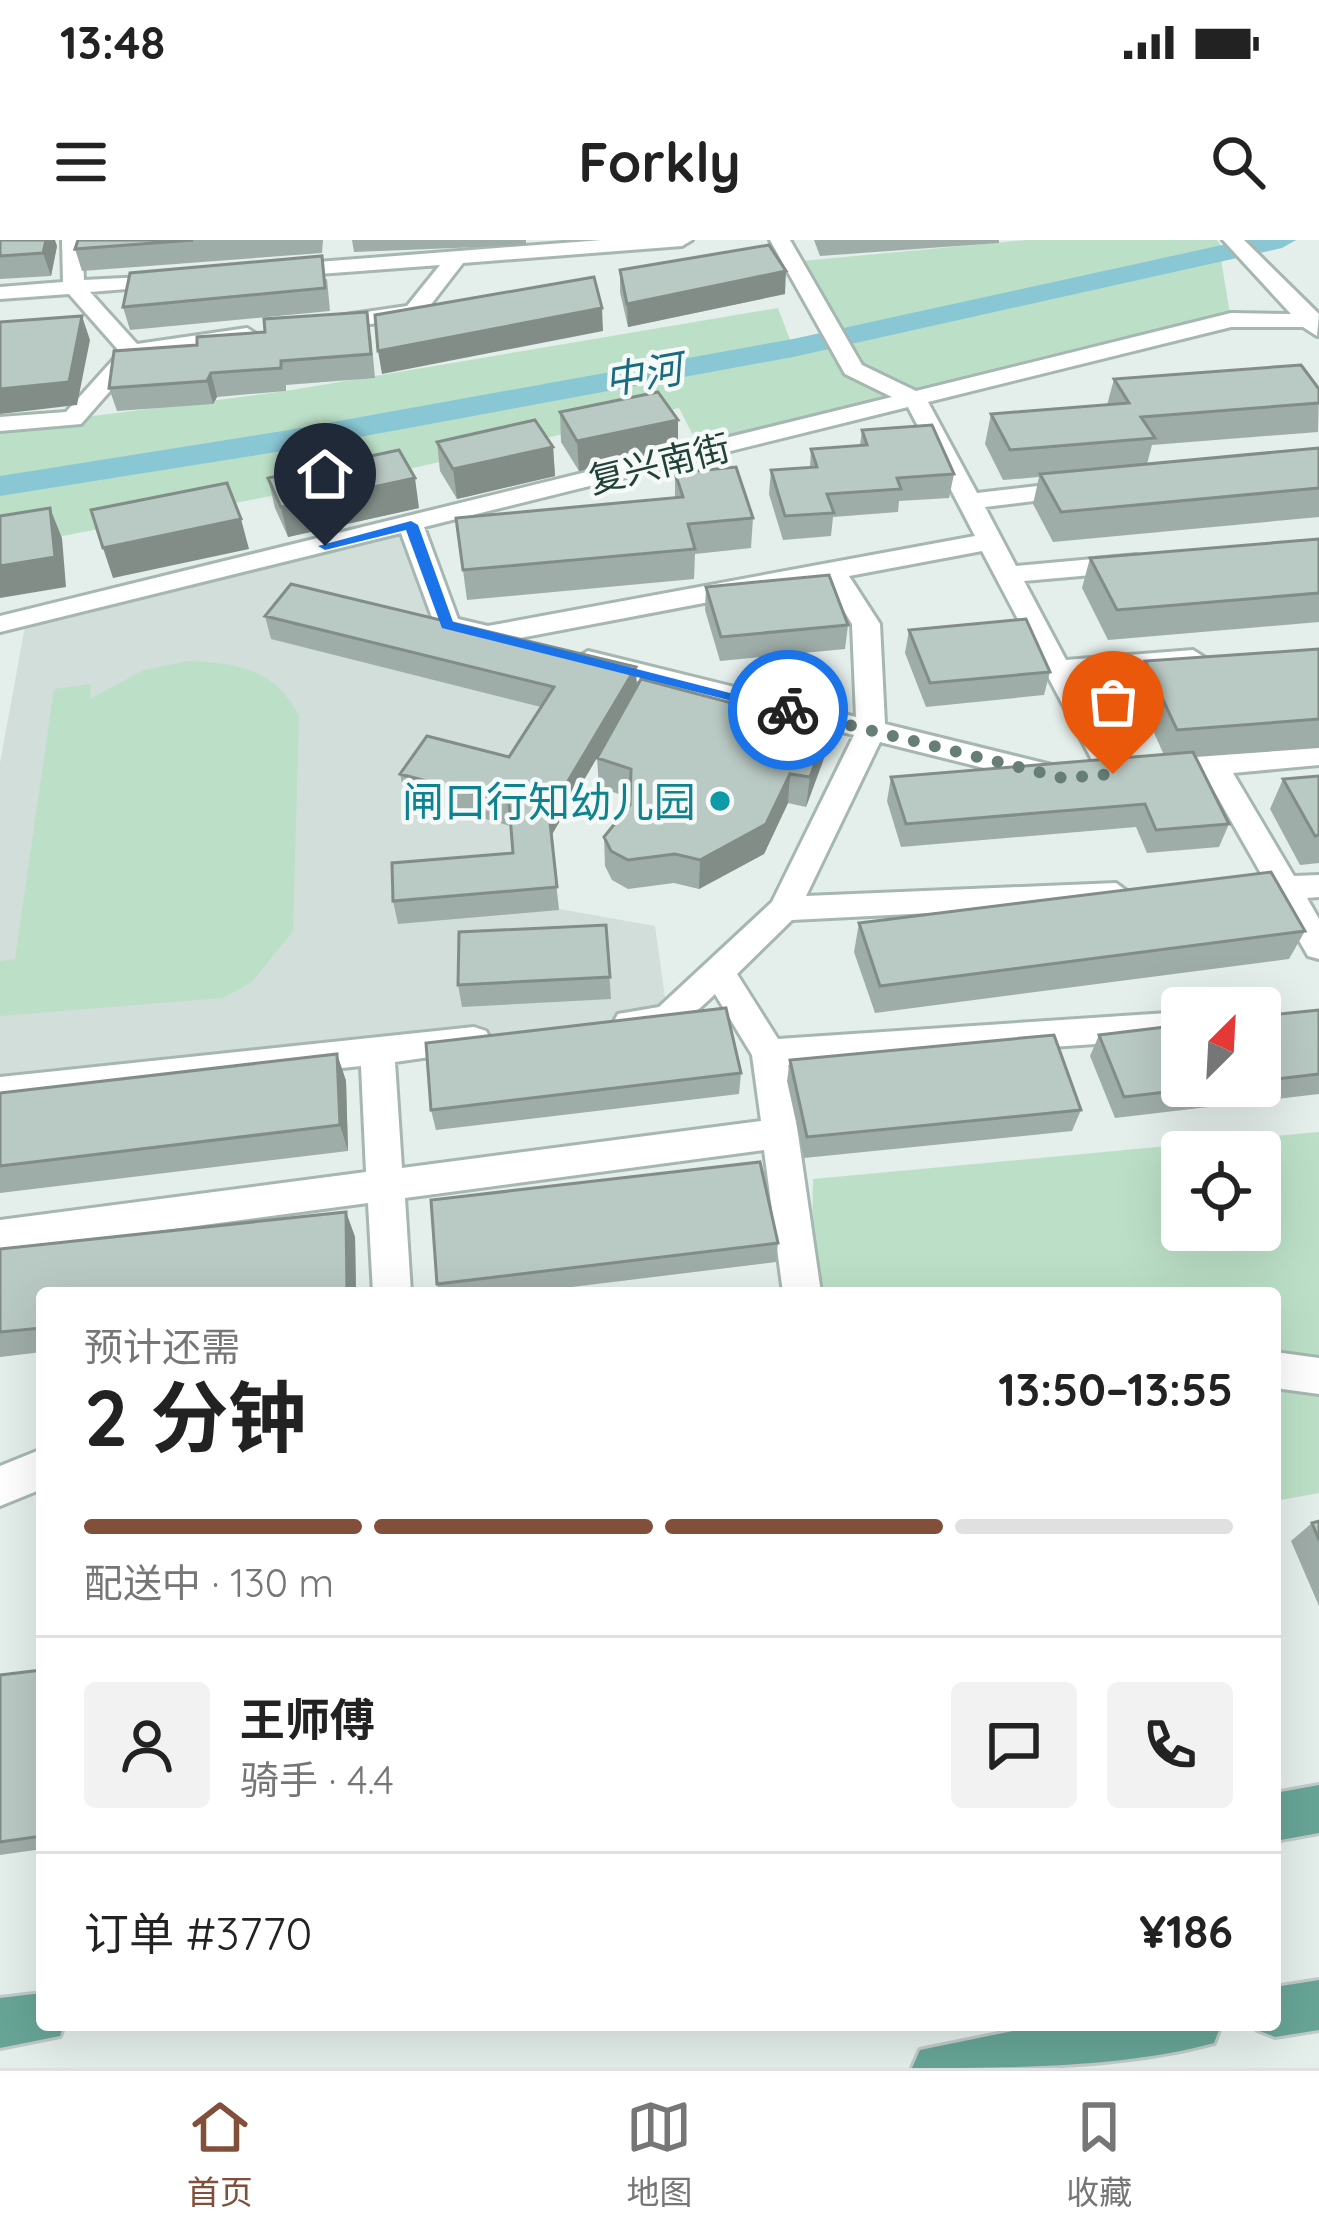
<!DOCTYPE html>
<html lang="zh">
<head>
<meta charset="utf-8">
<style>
	body { margin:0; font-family:Quicksand,"Noto Sans SC",sans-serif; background:#f2f2f2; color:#222; height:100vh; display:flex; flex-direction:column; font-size:45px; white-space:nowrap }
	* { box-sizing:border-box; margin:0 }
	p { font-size:39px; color:#767676 }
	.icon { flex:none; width:66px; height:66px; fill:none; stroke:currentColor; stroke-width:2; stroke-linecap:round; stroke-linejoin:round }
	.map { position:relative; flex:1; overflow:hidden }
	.sheet { position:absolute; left:36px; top:1047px; width:1245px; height:744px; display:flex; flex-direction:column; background:#fff; border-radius:12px; box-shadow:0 12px 48px #0002 }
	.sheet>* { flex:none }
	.needle { width:78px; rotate:24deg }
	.tools { position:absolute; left:1161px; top:747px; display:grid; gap:24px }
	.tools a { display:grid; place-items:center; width:120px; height:120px; border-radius:12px; background:#fff; box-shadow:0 12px 48px #0002; font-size:60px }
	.pin { position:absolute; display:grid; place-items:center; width:102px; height:102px; color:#fff; margin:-123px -51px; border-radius:50% 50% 50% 0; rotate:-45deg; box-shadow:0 0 12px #0007 }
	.pin .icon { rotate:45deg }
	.courier { position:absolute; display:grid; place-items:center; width:120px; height:120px; margin:-60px; border:9px solid #1a73e8; border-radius:50%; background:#fff; color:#222; box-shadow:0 3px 15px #0007 }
	.summary em { font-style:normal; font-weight:700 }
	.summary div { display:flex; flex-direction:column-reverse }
	.summary { display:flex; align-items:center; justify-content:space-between; height:204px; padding:0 48px }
	h1 { font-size:78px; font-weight:700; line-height:90px }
	.bar { display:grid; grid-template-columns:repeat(4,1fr); gap:18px 12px; align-content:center; height:144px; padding:0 48px }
	.bar i { height:15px; border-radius:9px; background:#e0e0e0 }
	.bar .selected { background:#824f3b }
	.bar p { grid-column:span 4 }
	.line { display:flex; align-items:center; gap:30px; padding:0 48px; border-top:3px solid #e0e0e0 }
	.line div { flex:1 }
	.round { display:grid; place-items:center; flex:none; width:126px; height:126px; border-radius:12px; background:#f2f2f2 }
	.status { display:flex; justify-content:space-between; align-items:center; height:84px; padding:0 60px; background:#fff; direction:ltr }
	.status svg { height:33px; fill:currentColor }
	header { display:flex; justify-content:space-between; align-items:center; height:156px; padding:0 48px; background:#fff; font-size:54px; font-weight:700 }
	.tab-bar { display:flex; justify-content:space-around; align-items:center; height:168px; border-top:3px solid #e0e0e0; background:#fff; font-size:33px; color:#767676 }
	.tab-bar a { display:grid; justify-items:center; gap:6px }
	.tab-bar .selected { color:#824f3b }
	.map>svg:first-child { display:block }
	.built { fill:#d2ded9 }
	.green { fill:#bce0c7; fill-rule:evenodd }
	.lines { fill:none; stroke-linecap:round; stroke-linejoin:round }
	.canal { fill:#8ac7d5; fill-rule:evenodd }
	.minor-casing { stroke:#a6b7b1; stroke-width:6 }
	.major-casing { stroke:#c1cac8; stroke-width:6 }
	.minor { fill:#fff; fill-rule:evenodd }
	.major { fill:#67a597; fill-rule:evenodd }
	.wall { fill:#9fada8 }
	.shaded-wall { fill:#828d88 }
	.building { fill:#b9c9c3; stroke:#828d88; stroke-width:3 }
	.route { fill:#1a73e8 }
	.done { stroke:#667e77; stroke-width:12; stroke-dasharray:0 21.6 }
	.culture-dot { fill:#0f9aa8; stroke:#f5faf8; stroke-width:4.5 }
	.labels { text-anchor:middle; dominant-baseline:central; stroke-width:9; stroke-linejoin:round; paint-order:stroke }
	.far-street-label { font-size:36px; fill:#224139; stroke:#f5faf8 }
	.far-water-label { font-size:39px; font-style:italic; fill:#1a6b80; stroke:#f5faf8 }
	.culture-label { font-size:42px; fill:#0d838f; stroke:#f5faf8; text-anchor:end }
</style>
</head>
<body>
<div class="status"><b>13:48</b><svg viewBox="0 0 49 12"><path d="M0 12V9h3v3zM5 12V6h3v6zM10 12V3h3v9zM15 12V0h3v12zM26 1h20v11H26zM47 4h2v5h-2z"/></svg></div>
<header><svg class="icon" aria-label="menu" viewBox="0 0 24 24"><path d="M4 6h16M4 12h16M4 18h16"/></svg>Forkly<svg class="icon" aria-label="search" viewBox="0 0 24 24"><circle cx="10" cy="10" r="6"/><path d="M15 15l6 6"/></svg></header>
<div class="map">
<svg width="1319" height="1828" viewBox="0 0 1319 1828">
	<rect width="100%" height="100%" fill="#e4eeea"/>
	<path class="built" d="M 411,285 L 447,385 L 644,434 L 551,597 L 559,669 L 655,686 L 668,779 L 0,851 L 0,523 L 26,381 Z"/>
	<path class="green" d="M 1026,0 L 1217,0 L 1222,7 L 830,92 L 791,22 Z
		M 1221,19 L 1231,80 L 698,205 L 679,168 L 391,233 L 0,308 L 0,255 L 820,109 Z
		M 778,68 L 793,108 L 0,244 L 0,188 L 286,151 Z
		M 188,421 C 237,423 276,429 299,476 L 293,691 L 252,742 L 223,758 L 0,776 L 0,721 L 15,719 L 54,449 L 91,444 L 90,459 L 144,430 Z
		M 1319,892 L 1319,1253 L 1275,1261 L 1275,1053 L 811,1053 L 813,939 ZM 1182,912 L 1260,912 L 1260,990 L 1182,990 Z"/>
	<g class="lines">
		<path class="canal" d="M 1245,0 L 1296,0 L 1282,8 L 793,117 L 289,210 L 0,256 L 0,236 L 289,190 L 793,99 Z"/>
		<defs>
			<path id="minor" d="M 62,0 L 82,0 L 84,40 L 183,35 L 187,39 L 176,45 L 90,52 L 137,104 L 247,88 L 258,95 L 247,102 L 139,118 L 81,184 L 0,191 L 0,177 L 66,172 L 120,112 L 69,54 L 0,59 L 0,47 L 63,42 Z
				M 602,0 L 692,0 L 682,6 L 463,23 L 422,76 L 319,92 L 311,90 L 311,80 L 407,66 L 440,25 L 279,37 L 268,31 L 279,25 Z
				M 770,0 L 790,0 L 862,125 L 916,151 L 1231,73 L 1291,74 L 1223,0 L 1244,0 L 1319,74 L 1317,96 L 1303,87 L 1231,87 L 928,162 L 977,253 L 1081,241 L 1093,248 L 1081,255 L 985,267 L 1016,326 L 1137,315 L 1150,323 L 1137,331 L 1024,341 L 1066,420 L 1193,410 L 1207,419 L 1193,428 L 1076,437 L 1128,534 L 1123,541 L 1103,541 L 982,311 L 849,336 L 880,384 L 885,484 L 1064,528 L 1079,538 L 1064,548 L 880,502 L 806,656 L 1116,643 L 1132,655 L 1127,663 L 792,680 L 737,734 L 778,799 L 1182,772 L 1182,798 L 788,825 L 821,1053 L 783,1053 L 764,910 L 405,958 L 411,1053 L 373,1053 L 368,963 L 0,1012 L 0,980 L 366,932 L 361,826 L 0,865 L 0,837 L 474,787 L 486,791 L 491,800 L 486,809 L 395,822 L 402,928 L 761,881 L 752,815 L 715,754 C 687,781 660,806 618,792 L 613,783 L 618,774 L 659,767 L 772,662 L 854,495 L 578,426 L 574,420 L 588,411 L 856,477 L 852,384 L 825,340 L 488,404 L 437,391 L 401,293 L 0,392 L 0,376 L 892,157 L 845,134 ZM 908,167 L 975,296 L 488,386 L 458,379 L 424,287 Z
				M 1319,505 L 1319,525 L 1233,533 L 1294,636 L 1319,635 L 1319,657 L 1307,658 L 1319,679 L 1319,719 L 1308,716 L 1275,659 L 1221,658 L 1216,650 L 1221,642 L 1263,637 L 1205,535 L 1155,540 L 1140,530 L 1155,520 Z
				M 1275,1112 L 1319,1118 L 1319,1154 L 1275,1148 Z
				M 42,1209 L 42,1249 L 0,1266 L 0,1226 Z"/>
			<path id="major" d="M 1319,1545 L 1319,1593 L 1275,1601 L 1275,1553 Z
				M 1319,1740 L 1319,1790 L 1275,1797 L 1257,1790 L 1255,1785 L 1275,1785 L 1275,1747 Z
				M 42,1753 L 42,1785 L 64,1785 L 60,1796 L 0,1808 L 0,1758 Z
				M 1042,1785 L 1221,1785 L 1214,1803 C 1122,1828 1009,1828 912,1828 L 920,1810 Z"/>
		</defs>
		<use href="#minor" class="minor-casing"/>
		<use href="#major" class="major-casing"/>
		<use href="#minor" class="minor"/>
		<use href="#major" class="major"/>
	</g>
	<path class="wall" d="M 0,0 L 57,6 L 51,36 L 0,39 Z
		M 78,0 L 323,0 L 322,13 L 82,31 L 75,9 Z
		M 352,0 L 526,0 L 526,5 L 354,12 Z
		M 814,0 L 999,0 L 999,3 L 820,16 Z
		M 620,30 L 785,54 L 628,87 L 620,52 Z
		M 327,39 L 330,71 L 130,90 L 123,67 Z
		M 371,95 L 375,138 L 286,145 L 286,151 L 217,157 L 213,164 L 117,171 L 109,148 Z
		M 1114,139 L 1319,149 L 1318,192 L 1152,205 L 1147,224 L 1319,208 L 1319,277 L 1053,302 L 1033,264 L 1039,237 L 1003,240 L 985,204 L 991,174 L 1107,165 Z
		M 560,172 L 678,210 L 579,231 L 561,202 Z
		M 862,190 L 954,234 L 949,258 L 899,261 L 898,272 L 833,277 L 831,296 L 783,300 L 769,254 L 771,230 L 810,227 L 811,209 L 860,206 Z
		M 437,202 L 553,207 L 555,236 L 457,259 L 440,231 Z
		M 675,233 L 753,278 L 751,308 L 695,314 L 694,339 L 467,360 L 456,278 L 675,258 Z
		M 268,238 L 419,268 L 288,297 L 275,268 Z
		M 1319,299 L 1319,382 L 1108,400 L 1082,348 L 1090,318 Z
		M 706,347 L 848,385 L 845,409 L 720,421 L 705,370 Z
		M 265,376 L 637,447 L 827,510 L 806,567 L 788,563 L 764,614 L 699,649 L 674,643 L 628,649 L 612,640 L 605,626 L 604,597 L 630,565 L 630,558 L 599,547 L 597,518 L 600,512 L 551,596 L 559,670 L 398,684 L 393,661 L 513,613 L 511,586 L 405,557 L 400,534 L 509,517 L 541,467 L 271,399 Z
		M 909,390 L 1050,432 L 1044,455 L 926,467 L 905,413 Z
		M 1319,409 L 1319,508 L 1196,517 L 1229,584 L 1219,607 L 1147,613 L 1136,587 L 901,607 L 887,561 L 891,537 L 1164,515 L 1135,451 L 1145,421 Z
		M 1319,536 L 1319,623 L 1300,625 L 1270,569 L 1283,539 Z
		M 859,683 L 1305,691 L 1289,719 L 875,773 L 854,712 Z
		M 606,685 L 611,759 L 462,767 L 458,745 Z
		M 1319,770 L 1319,854 L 1115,878 L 1090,816 L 1099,795 L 1182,846 L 1260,846 L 1260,776 Z
		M 337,814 L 346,841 L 348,911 L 0,953 L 0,853 Z
		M 790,820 L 1081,870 L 1072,891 L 804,918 L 787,841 Z
		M 741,833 L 739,854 L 436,890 L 431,870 Z
		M 346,972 L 355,997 L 356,1053 L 42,1053 L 42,1112 L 0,1117 L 0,1009 Z
		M 778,1003 L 776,1022 L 523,1053 L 439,1053 L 437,1044 Z
		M 1319,1281 L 1319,1366 L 1291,1301 L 1312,1283 Z
		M 42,1430 L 42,1609 L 0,1615 L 0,1435 Z"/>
	<path class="shaded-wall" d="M 46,0 L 55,0 L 57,6 L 51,36 L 43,13 Z
		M 786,31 L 785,54 L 628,87 L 627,64 Z
		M 602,68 L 603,91 L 382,134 L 378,111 Z
		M 82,76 L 90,100 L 77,165 L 0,174 L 0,149 Z
		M 211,133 L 217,157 L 213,164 L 207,141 Z
		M 678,180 L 678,210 L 579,231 L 577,201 Z
		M 553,207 L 555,236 L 457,259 L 453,229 Z
		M 415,238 L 419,268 L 288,297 L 281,267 Z
		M 50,268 L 62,298 L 66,347 L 0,358 L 0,326 Z
		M 241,279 L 249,309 L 113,338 L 103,308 Z
		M 636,427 L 637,450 L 551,596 L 549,573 Z
		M 831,481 L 827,510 L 806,567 L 810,537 Z
		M 790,534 L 788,563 L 764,614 L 699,649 L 700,620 Z
		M 337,814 L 346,841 L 348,911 L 340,885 Z
		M 346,972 L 355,997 L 356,1053 L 347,1053 Z"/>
	<path class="building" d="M 0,0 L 46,0 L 43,13 L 0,16 Z
		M 78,0 L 193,0 L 75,9 Z
		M 769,5 L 786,31 L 627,64 L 620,30 Z
		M 322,16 L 325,48 L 123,67 L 130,33 Z
		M 594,37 L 602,68 L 378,111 L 375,75 Z
		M 367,72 L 371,114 L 281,121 L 281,128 L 211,133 L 207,141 L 109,148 L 114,111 L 197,105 L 197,97 L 265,92 L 264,79 Z
		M 82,76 L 69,142 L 0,149 L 0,82 Z
		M 1301,125 L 1319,149 L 1319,163 L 1141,177 L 1155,198 L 1010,210 L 991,174 L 1129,163 L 1114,139 Z
		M 658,152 L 678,180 L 577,201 L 560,172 Z
		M 535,180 L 553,207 L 453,229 L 437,202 Z
		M 932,185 L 954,234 L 897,238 L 901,249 L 827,254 L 834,273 L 785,276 L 771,230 L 817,227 L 811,209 L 867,205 L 862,190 Z
		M 1319,208 L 1319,248 L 1061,272 L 1040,234 Z
		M 399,210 L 415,238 L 281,267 L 268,238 Z
		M 736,227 L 753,278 L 688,284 L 695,309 L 463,330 L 456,278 L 683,257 L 675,233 Z
		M 227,243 L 241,279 L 103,308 L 91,270 Z
		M 50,268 L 55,317 L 0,326 L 0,276 Z
		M 1319,299 L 1319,353 L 1117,370 L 1090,318 Z
		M 829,335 L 848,385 L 721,397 L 706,347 Z
		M 291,344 L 636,427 L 549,573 L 557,647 L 393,661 L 392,623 L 513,613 L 509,563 L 400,534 L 427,496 L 509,517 L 554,447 L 265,376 Z
		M 1026,379 L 1050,432 L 930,443 L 909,390 Z
		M 1319,409 L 1319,479 L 1177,490 L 1145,421 Z
		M 641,439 L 743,466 L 747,457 L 831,481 L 810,537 L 790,534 L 766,584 L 700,620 L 675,614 L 628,620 L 611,611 L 604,597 L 630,565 L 631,529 L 597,518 Z
		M 1193,512 L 1229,584 L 1156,590 L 1145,564 L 906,584 L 891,537 Z
		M 1319,536 L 1319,595 L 1315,596 L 1283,539 Z
		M 1271,632 L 1305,691 L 880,746 L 859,683 Z
		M 606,685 L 610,737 L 458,745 L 459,692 Z
		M 726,768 L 741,833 L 431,870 L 426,803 Z
		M 1319,770 L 1319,834 L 1260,841 L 1260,776 Z
		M 1182,785 L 1182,846 L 1217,846 L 1124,857 L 1099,795 Z
		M 1054,795 L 1081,870 L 807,897 L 790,820 Z
		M 337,814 L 340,885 L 0,926 L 0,853 Z
		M 760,922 L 778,1003 L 437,1044 L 431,960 Z
		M 346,972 L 347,1053 L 42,1053 L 42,1088 L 0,1092 L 0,1009 Z
		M 1319,1281 L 1319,1300 L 1312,1283 Z
		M 42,1430 L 42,1596 L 0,1602 L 0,1435 Z"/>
	<path class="route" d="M 411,281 L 418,285 L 453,382 L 796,470 L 788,475 L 442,388 L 406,290 L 325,310 L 318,306 Z"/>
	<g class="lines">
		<path class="done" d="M 788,470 L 1063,538 L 1113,534"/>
	</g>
	<circle class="culture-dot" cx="720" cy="561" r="12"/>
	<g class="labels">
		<g class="far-street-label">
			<text transform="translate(659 223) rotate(-14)">复兴南街</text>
		</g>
		<g class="far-water-label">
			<text transform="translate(643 134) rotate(-10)">中河</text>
		</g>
		<g class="culture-label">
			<text x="696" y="561">闸口行知幼儿园</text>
		</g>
	</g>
</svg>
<div class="tools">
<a><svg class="needle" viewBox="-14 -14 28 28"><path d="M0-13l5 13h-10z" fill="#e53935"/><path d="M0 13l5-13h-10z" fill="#767676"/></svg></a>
<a><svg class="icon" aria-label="locate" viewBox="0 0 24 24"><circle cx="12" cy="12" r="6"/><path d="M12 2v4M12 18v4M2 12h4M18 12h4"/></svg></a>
</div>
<div class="pin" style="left:1113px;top:534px;background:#ea580c"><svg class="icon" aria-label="bag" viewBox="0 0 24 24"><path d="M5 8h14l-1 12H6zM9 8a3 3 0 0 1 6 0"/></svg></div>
<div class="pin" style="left:325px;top:306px;background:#1f2937"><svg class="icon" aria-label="home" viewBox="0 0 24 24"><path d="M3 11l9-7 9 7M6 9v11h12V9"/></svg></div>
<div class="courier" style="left:788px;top:470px"><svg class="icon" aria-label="bike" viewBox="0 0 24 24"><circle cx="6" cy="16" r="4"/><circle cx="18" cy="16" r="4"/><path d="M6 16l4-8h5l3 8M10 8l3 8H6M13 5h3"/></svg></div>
<section class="sheet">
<div class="summary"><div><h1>2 分钟</h1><p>预计还需</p></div><em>13:50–13:55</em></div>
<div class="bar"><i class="selected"></i><i class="selected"></i><i class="selected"></i><i></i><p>配送中 · 130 m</p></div>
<div class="line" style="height:216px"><a class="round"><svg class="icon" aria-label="person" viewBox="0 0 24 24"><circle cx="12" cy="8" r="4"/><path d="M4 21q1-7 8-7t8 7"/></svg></a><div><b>王师傅</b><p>骑手 · 4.4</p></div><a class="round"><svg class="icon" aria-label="chat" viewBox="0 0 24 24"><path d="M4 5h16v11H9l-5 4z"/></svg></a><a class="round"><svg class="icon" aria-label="phone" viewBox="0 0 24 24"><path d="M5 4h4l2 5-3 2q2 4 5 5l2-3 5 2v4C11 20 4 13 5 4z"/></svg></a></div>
<div class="line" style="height:156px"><div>订单 #3770</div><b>¥186</b></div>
</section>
</div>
<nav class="tab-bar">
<a class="selected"><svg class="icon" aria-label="home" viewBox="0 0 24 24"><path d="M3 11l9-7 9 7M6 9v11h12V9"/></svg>首页</a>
<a><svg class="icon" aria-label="map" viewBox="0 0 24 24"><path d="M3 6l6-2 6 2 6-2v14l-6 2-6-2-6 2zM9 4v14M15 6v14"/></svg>地图</a>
<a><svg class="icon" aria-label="saved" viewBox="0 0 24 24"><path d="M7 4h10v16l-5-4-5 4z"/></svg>收藏</a>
</nav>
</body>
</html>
